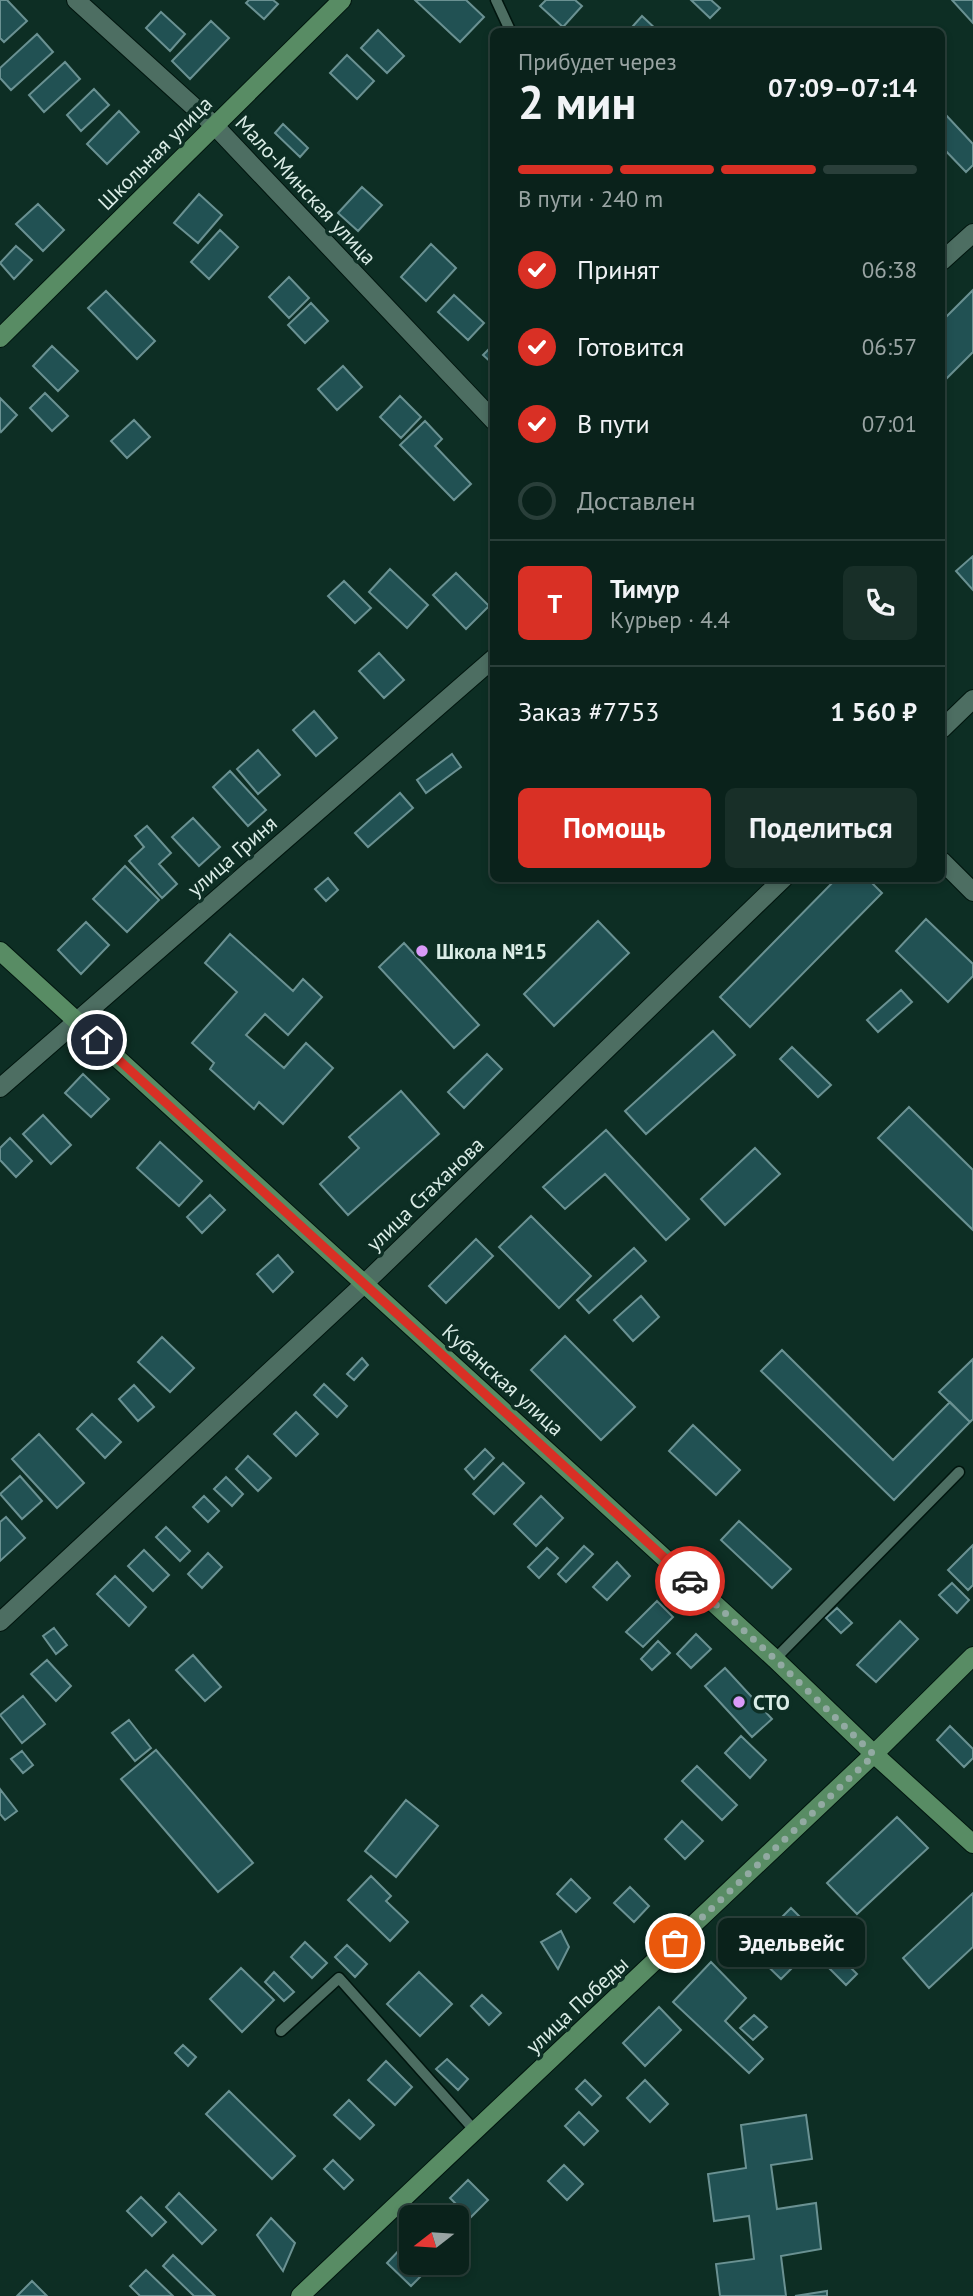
<!DOCTYPE html>
<html lang="ru">
<head>
<meta charset="utf-8">
<style>
	body { margin:0; font-family:"PT Sans",sans-serif; background:#182f28; color:#f1f3f6; height:100vh; display:flex; flex-direction:column; font-size:26px; white-space:nowrap }
	* { box-sizing:border-box; margin:0 }
	p { font-size:23px; color:#99a4a3 }
	.icon { flex:none; width:38px; height:38px; fill:none; stroke:currentColor; stroke-width:2; stroke-linecap:round; stroke-linejoin:round }
	.map { position:relative; flex:1; overflow:hidden }
	.drawer { position:absolute; left:490px; top:28px; width:455px; height:854px; display:flex; flex-direction:column; background:#0a221b; border-radius:10px; box-shadow:0 4px 10px #0003,0 0 0 2px #2a3f3a }
	.drawer>* { flex:none }
	.needle { width:46px; rotate:253deg }
	.controls { position:absolute; left:399px; top:2205px; display:grid; gap:14px }
	.controls a { display:grid; place-items:center; width:70px; height:70px; border-radius:10px; background:#0a221b; box-shadow:0 4px 10px #0003,0 0 0 2px #2a3f3a; font-size:35px }
	.pin { position:absolute; display:grid; place-items:center; width:60px; height:60px; color:#fff; margin:-30px; border:4px solid #fff; border-radius:50%; box-shadow:0 2px 7px #0007 }
	.courier { position:absolute; display:grid; place-items:center; width:70px; height:70px; margin:-35px; border:5px solid #d93025; border-radius:50%; background:#fff; color:#222; box-shadow:0 2px 9px #0007 }
	.bubble { position:absolute; height:49px; border-radius:10px; background:#0a221b; box-shadow:0 4px 10px #0003,0 0 0 2px #2a3f3a; font-size:23px; font-weight:700; line-height:49px; text-align:center }
	.head em { font-style:normal; font-weight:700 }
	.head div { display:flex; flex-direction:column-reverse }
	.head { display:flex; align-items:center; justify-content:space-between; height:119px; padding:0 28px }
	h1 { font-size:46px; font-weight:700; line-height:52px }
	.bar { display:grid; grid-template-columns:repeat(4,1fr); gap:10px 7px; align-content:center; height:84px; padding:0 28px }
	.bar i { height:9px; border-radius:5px; background:#2a3f3a }
	.bar .active { background:#d93025 }
	.bar p { grid-column:span 4 }
	.line { display:flex; align-items:center; gap:18px; padding:0 28px; border-top:2px solid #2a3f3a }
	.line div { flex:1 }
	.round { display:grid; place-items:center; flex:none; width:74px; height:74px; border-radius:10px; background:#182f28 }
	ol { padding:0 28px; list-style:none }
	li { display:flex; align-items:center; gap:21px; height:77px }
	li p { margin-inline-start:auto }
	li .icon { padding:7px; border-radius:50%; background:#d93025; color:#fff; stroke-width:4 }
	li:last-child { color:#99a4a3 }
	li i { width:38px; height:38px; border:4px solid #2a3f3a; border-radius:50% }
	.primary-button { display:flex; gap:14px; margin-top:auto; padding:14px 28px }
	.primary-button a { flex:1; height:80px; border-radius:10px; background:#d93025; color:#fff; font-size:28px; font-weight:700; line-height:80px; text-align:center }
	.primary-button a+a { background:#182f28; color:#f1f3f6 }
	.map>svg:first-child { display:block }
	.building { fill:#215153; stroke:#6a9192; stroke-width:2 }
	.lines { fill:none; stroke-linecap:round; stroke-linejoin:round }
	.lane-casing { stroke:#00150e; stroke-width:13 }
	.street-casing { stroke:#00150e; stroke-width:20 }
	.secondary-casing { stroke:#00150e; stroke-width:20 }
	.lane { stroke:#4d6e62; stroke-width:10 }
	.street { stroke:#4d6e62; stroke-width:18 }
	.secondary { stroke:#588c64; stroke-width:18 }
	.done { stroke:#92aaa2; stroke-width:7; stroke-dasharray:0 12.6 }
	.route { stroke:#d93025; stroke-width:9 }
	.poi-dot { fill:#d99af8; stroke:#0d2e24; stroke-width:2.5 }
	.labels { text-anchor:middle; dominant-baseline:central; stroke-width:7; stroke-linejoin:round; paint-order:stroke }
	.street-label { font-size:21px; fill:#daece6; stroke:#0d2e24 }
	.poi-label { font-size:21px; font-weight:bold; fill:#daece6; stroke:#0d2e24; text-anchor:start }
</style>
</head>
<body>
<div class="map">
<svg width="973" height="2296" viewBox="0 0 973 2296">
	<rect width="100%" height="100%" fill="#0d2e24"/>
	<path class="building" d="M 0,0 L 7,0 L 27,21 L 4,42 L 0,38 Z
		M 249,0 L 273,0 L 278,4 L 264,19 L 246,3 Z
		M 415,0 L 466,0 L 484,17 L 460,42 Z
		M 546,0 L 575,0 L 582,6 L 563,27 L 540,6 Z
		M 691,0 L 711,0 L 720,8 L 710,18 Z
		M 952,0 L 973,0 L 973,23 Z
		M 161,12 L 185,34 L 170,51 L 146,28 Z
		M 642,16 L 659,32 L 639,32 L 633,26 Z
		M 211,21 L 229,38 L 190,79 L 172,61 Z
		M 378,30 L 404,56 L 387,73 L 361,48 Z
		M 37,34 L 53,52 L 11,90 L 0,78 L 0,68 Z
		M 347,55 L 374,81 L 357,99 L 330,73 Z
		M 65,62 L 80,79 L 44,112 L 29,95 Z
		M 94,89 L 109,105 L 81,131 L 67,115 Z
		M 119,111 L 139,132 L 107,164 L 87,144 Z
		M 945,114 L 973,144 L 973,165 L 966,172 L 942,147 L 942,117 Z
		M 283,124 L 308,148 L 300,157 L 275,133 Z
		M 362,187 L 382,205 L 358,231 L 338,213 Z
		M 199,194 L 222,215 L 198,243 L 174,223 Z
		M 38,204 L 64,230 L 43,251 L 16,224 Z
		M 220,230 L 238,247 L 209,279 L 191,262 Z
		M 431,244 L 456,268 L 426,301 L 401,277 Z
		M 16,246 L 32,260 L 14,279 L 0,263 Z
		M 289,277 L 309,298 L 289,318 L 269,297 Z
		M 973,290 L 973,352 L 942,383 L 942,321 Z
		M 106,291 L 155,341 L 137,359 L 88,308 Z
		M 454,295 L 484,323 L 468,340 L 438,312 Z
		M 311,303 L 328,321 L 305,343 L 288,325 Z
		M 494,344 L 494,365 L 483,355 Z
		M 52,346 L 78,371 L 58,391 L 33,366 Z
		M 343,366 L 362,387 L 337,410 L 318,389 Z
		M 45,393 L 68,416 L 52,431 L 30,408 Z
		M 400,396 L 421,417 L 401,438 L 380,417 Z
		M 0,398 L 17,415 L 1,432 L 0,430 Z
		M 134,420 L 150,437 L 127,458 L 111,441 Z
		M 425,421 L 442,439 L 435,446 L 471,484 L 454,500 L 400,445 Z
		M 973,556 L 973,590 L 956,571 Z
		M 390,569 L 428,605 L 407,628 L 369,592 Z
		M 456,573 L 489,606 L 466,629 L 433,595 Z
		M 344,581 L 371,608 L 355,623 L 328,596 Z
		M 379,653 L 404,680 L 384,698 L 359,671 Z
		M 314,711 L 337,738 L 316,756 L 293,730 Z
		M 258,750 L 280,775 L 258,794 L 237,769 Z
		M 452,754 L 461,767 L 426,793 L 417,780 Z
		M 230,771 L 266,810 L 248,826 L 213,787 Z
		M 400,793 L 413,808 L 368,847 L 355,833 Z
		M 193,818 L 220,847 L 199,866 L 172,837 Z
		M 147,826 L 171,853 L 159,864 L 177,884 L 162,898 L 129,861 L 144,847 L 135,836 Z
		M 125,866 L 159,900 L 127,932 L 93,899 Z
		M 328,878 L 338,890 L 326,901 L 315,889 Z
		M 837,878 L 867,878 L 882,893 L 750,1027 L 720,997 Z
		M 926,919 L 973,964 L 973,976 L 948,1002 L 896,951 Z
		M 598,921 L 629,953 L 554,1026 L 524,994 Z
		M 86,922 L 109,945 L 81,974 L 58,950 Z
		M 230,934 L 293,991 L 303,979 L 322,997 L 288,1035 L 265,1014 L 246,1035 L 284,1068 L 306,1043 L 333,1068 L 283,1124 L 259,1102 L 254,1109 L 210,1069 L 214,1063 L 192,1043 L 237,992 L 205,963 Z
		M 404,943 L 479,1025 L 454,1048 L 379,967 Z
		M 901,990 L 912,1002 L 878,1032 L 867,1020 Z
		M 713,1031 L 735,1055 L 646,1134 L 625,1111 Z
		M 792,1047 L 831,1085 L 818,1097 L 780,1059 Z
		M 487,1054 L 502,1069 L 464,1108 L 448,1092 Z
		M 83,1074 L 109,1099 L 91,1117 L 65,1093 Z
		M 401,1091 L 439,1134 L 348,1215 L 320,1184 L 359,1148 L 349,1137 Z
		M 909,1107 L 973,1170 L 973,1230 L 878,1138 Z
		M 43,1115 L 71,1145 L 51,1164 L 23,1134 Z
		M 606,1130 L 689,1219 L 666,1240 L 605,1174 L 565,1209 L 543,1187 Z
		M 10,1138 L 32,1161 L 16,1177 L 0,1160 L 0,1148 Z
		M 160,1142 L 202,1181 L 179,1206 L 137,1168 Z
		M 755,1148 L 780,1174 L 725,1225 L 701,1199 Z
		M 210,1195 L 225,1210 L 202,1233 L 187,1217 Z
		M 531,1216 L 591,1276 L 559,1308 L 499,1247 Z
		M 476,1239 L 493,1256 L 446,1303 L 429,1286 Z
		M 634,1248 L 646,1261 L 589,1313 L 577,1300 Z
		M 278,1255 L 293,1272 L 273,1292 L 257,1274 Z
		M 641,1296 L 659,1317 L 633,1341 L 614,1320 Z
		M 565,1336 L 635,1407 L 601,1440 L 531,1370 Z
		M 162,1337 L 194,1368 L 170,1392 L 138,1362 Z
		M 782,1350 L 893,1460 L 950,1402 L 970,1422 L 894,1500 L 761,1371 Z
		M 362,1358 L 368,1365 L 354,1380 L 347,1374 Z
		M 973,1359 L 973,1419 L 970,1422 L 939,1392 Z
		M 324,1384 L 347,1406 L 337,1417 L 314,1395 Z
		M 134,1385 L 154,1407 L 138,1421 L 119,1399 Z
		M 296,1412 L 318,1434 L 296,1456 L 274,1434 Z
		M 92,1414 L 121,1442 L 105,1458 L 77,1429 Z
		M 693,1425 L 740,1470 L 716,1495 L 669,1451 Z
		M 39,1434 L 84,1483 L 57,1508 L 12,1459 Z
		M 485,1449 L 494,1458 L 474,1479 L 465,1469 Z
		M 248,1456 L 271,1478 L 258,1491 L 236,1469 Z
		M 503,1463 L 524,1483 L 494,1514 L 473,1494 Z
		M 20,1476 L 42,1501 L 22,1519 L 0,1494 Z
		M 226,1477 L 243,1494 L 232,1506 L 214,1489 Z
		M 204,1496 L 219,1511 L 208,1522 L 193,1507 Z
		M 541,1496 L 563,1518 L 536,1546 L 514,1524 Z
		M 6,1517 L 25,1538 L 0,1561 L 0,1522 Z
		M 739,1521 L 791,1569 L 772,1588 L 721,1540 Z
		M 166,1527 L 190,1551 L 180,1561 L 156,1537 Z
		M 973,1545 L 973,1585 L 968,1590 L 948,1570 Z
		M 584,1546 L 593,1554 L 566,1582 L 558,1574 Z
		M 547,1548 L 558,1558 L 539,1578 L 528,1567 Z
		M 144,1550 L 169,1575 L 153,1591 L 128,1566 Z
		M 208,1553 L 222,1567 L 202,1588 L 188,1574 Z
		M 617,1562 L 630,1576 L 607,1600 L 593,1587 Z
		M 115,1576 L 146,1607 L 129,1626 L 97,1594 Z
		M 952,1583 L 969,1600 L 957,1613 L 939,1595 Z
		M 657,1601 L 673,1617 L 643,1647 L 626,1632 Z
		M 837,1608 L 852,1623 L 841,1633 L 826,1618 Z
		M 900,1621 L 918,1639 L 876,1682 L 857,1665 Z
		M 54,1628 L 67,1645 L 56,1654 L 43,1636 Z
		M 696,1634 L 711,1649 L 691,1668 L 677,1654 Z
		M 658,1641 L 670,1653 L 652,1670 L 641,1659 Z
		M 193,1655 L 221,1687 L 205,1701 L 176,1670 Z
		M 47,1660 L 71,1686 L 56,1701 L 31,1674 Z
		M 725,1668 L 772,1719 L 752,1737 L 705,1686 Z
		M 23,1696 L 45,1724 L 22,1743 L 0,1715 Z
		M 129,1720 L 151,1748 L 135,1761 L 112,1733 Z
		M 950,1726 L 973,1749 L 973,1758 L 964,1767 L 937,1740 Z
		M 741,1736 L 766,1760 L 750,1778 L 725,1753 Z
		M 156,1750 L 253,1863 L 218,1892 L 121,1779 Z
		M 22,1751 L 33,1765 L 23,1773 L 11,1759 Z
		M 697,1766 L 737,1805 L 722,1820 L 682,1781 Z
		M 0,1789 L 17,1811 L 5,1820 L 0,1814 Z
		M 406,1800 L 438,1826 L 396,1877 L 365,1851 Z
		M 897,1817 L 928,1848 L 857,1914 L 827,1883 Z
		M 682,1821 L 703,1841 L 685,1859 L 665,1839 Z
		M 371,1876 L 391,1896 L 386,1901 L 408,1922 L 390,1941 L 348,1900 Z
		M 571,1879 L 590,1898 L 576,1912 L 557,1894 Z
		M 630,1887 L 649,1906 L 634,1922 L 614,1903 Z
		M 973,1893 L 973,1947 L 929,1988 L 903,1958 Z
		M 791,1908 L 857,1974 L 846,1985 L 780,1919 Z
		M 776,1928 L 804,1956 L 781,1979 L 753,1952 Z
		M 561,1931 L 569,1947 L 558,1969 L 541,1942 Z
		M 305,1942 L 327,1963 L 312,1978 L 291,1957 Z
		M 347,1945 L 367,1964 L 355,1977 L 335,1957 Z
		M 711,1962 L 746,1998 L 725,2021 L 763,2059 L 749,2073 L 673,2002 Z
		M 241,1968 L 274,2000 L 242,2032 L 210,1999 Z
		M 274,1972 L 294,1992 L 284,2001 L 265,1982 Z
		M 419,1972 L 452,2004 L 420,2036 L 387,2004 Z
		M 482,1995 L 501,2013 L 489,2025 L 471,2006 Z
		M 659,2007 L 681,2030 L 645,2066 L 623,2043 Z
		M 754,2015 L 767,2027 L 753,2040 L 740,2028 Z
		M 183,2045 L 196,2057 L 188,2066 L 175,2053 Z
		M 447,2059 L 468,2079 L 458,2090 L 436,2069 Z
		M 386,2061 L 412,2087 L 395,2105 L 368,2080 Z
		M 585,2080 L 601,2096 L 592,2105 L 576,2089 Z
		M 645,2080 L 668,2104 L 650,2122 L 627,2098 Z
		M 229,2091 L 295,2156 L 272,2179 L 206,2114 Z
		M 349,2100 L 374,2125 L 360,2139 L 334,2115 Z
		M 579,2112 L 598,2131 L 584,2145 L 565,2126 Z
		M 806,2115 L 812,2159 L 771,2165 L 777,2209 L 816,2203 L 821,2249 L 781,2256 L 786,2296 L 720,2296 L 716,2264 L 754,2259 L 749,2216 L 714,2221 L 708,2174 L 746,2168 L 741,2125 Z
		M 333,2160 L 353,2180 L 344,2189 L 324,2169 Z
		M 564,2165 L 583,2184 L 567,2200 L 548,2181 Z
		M 468,2180 L 488,2200 L 470,2218 L 450,2198 Z
		M 179,2193 L 216,2230 L 202,2244 L 166,2207 Z
		M 141,2197 L 166,2222 L 152,2236 L 127,2211 Z
		M 271,2218 L 295,2243 L 283,2271 L 257,2235 Z
		M 404,2245 L 411,2252 L 411,2263 L 422,2263 L 428,2269 L 411,2286 L 387,2263 Z
		M 173,2255 L 215,2296 L 194,2296 L 163,2266 Z
		M 146,2270 L 173,2296 L 140,2296 L 130,2286 Z
		M 32,2281 L 47,2296 L 17,2296 Z
		M 827,2291 L 827,2296 L 795,2296 Z"/>
	<g class="lines">
		<defs>
			<path id="lane" d="M 496,0 L 509,28
				M 775,1659 L 959,1472
				M 281,2031 L 339,1978 L 476,2132"/>
			<path id="street" d="M 76,0 L 215,126 L 494,421
				M 942,261 L 973,233
				M 942,729 L 973,699
				M 942,861 L 973,892
				M 0,1088 L 494,658
				M 0,1622 L 364,1284 L 784,878"/>
			<path id="secondary" d="M 0,338 L 342,0
				M 0,951 L 775,1659 L 874,1754 L 973,1844
				M 300,2296 L 874,1754 L 973,1656"/>
		</defs>
		<use href="#lane" class="lane-casing"/>
		<use href="#street" class="street-casing"/>
		<use href="#secondary" class="secondary-casing"/>
		<use href="#lane" class="lane"/>
		<use href="#street" class="street"/>
		<use href="#secondary" class="secondary"/>
	</g>
	<g class="lines">
		<path class="done" d="M 675,1943 L 874,1755 L 775,1659 L 690,1581"/>
		<path class="route" d="M 97,1040 L 690,1581"/>
	</g>
	<g class="poi-dot">
		<circle cx="422" cy="951" r="7"/>
		<circle cx="739" cy="1702" r="7"/>
	</g>
	<g class="labels">
		<g class="street-label">
			<text transform="translate(155 153) rotate(-45)">Школьная улица</text>
			<text transform="translate(306 190) rotate(47)">Мало-Минская улица</text>
			<text transform="translate(232 856) rotate(-41)">улица Гриня</text>
			<text transform="translate(425 1194) rotate(-44)">улица Стаханова</text>
			<text transform="translate(503 1380) rotate(42)">Кубанская улица</text>
			<text transform="translate(577 2005) rotate(-43)">улица Победы</text>
		</g>
		<g class="poi-label">
			<text x="436" y="951">Школа №15</text>
			<text x="753" y="1702">СТО</text>
		</g>
	</g>
</svg>
<div class="controls">
<a><svg class="needle" viewBox="-14 -14 28 28"><path d="M0-13l5 13h-10z" fill="#e53935"/><path d="M0 13l5-13h-10z" fill="#99a4a3"/></svg></a>
</div>
<div class="pin" style="left:675px;top:1943px;background:#ea580c"><svg class="icon" aria-label="bag" viewBox="0 0 24 24"><path d="M5 8h14l-1 12H6zM9 8a3 3 0 0 1 6 0"/></svg></div>
<div class="pin" style="left:97px;top:1040px;background:#1f2937"><svg class="icon" aria-label="home" viewBox="0 0 24 24"><path d="M3 11l9-7 9 7M6 9v11h12V9"/></svg></div>
<div class="courier" style="left:690px;top:1581px"><svg class="icon" aria-label="car" viewBox="0 0 24 24"><path d="M5 17H2v-5l4-1 3-4h7l3 4 3 1v5h-3M9 17h6M6 11h13"/><circle cx="7" cy="17" r="2"/><circle cx="17" cy="17" r="2"/></svg></div>
<div class="bubble" style="left:718px;top:1918px;width:147px">Эдельвейс</div>
<section class="drawer">
<div class="head"><div><h1>2 мин</h1><p>Прибудет через</p></div><em>07:09–07:14</em></div>
<div class="bar"><i class="active"></i><i class="active"></i><i class="active"></i><i></i><p>В пути · 240 m</p></div>
<ol>
<li><svg class="icon" aria-label="check" viewBox="0 0 24 24"><path d="M5 12l5 5 9-10"/></svg>Принят<p>06:38</p></li>
<li><svg class="icon" aria-label="check" viewBox="0 0 24 24"><path d="M5 12l5 5 9-10"/></svg>Готовится<p>06:57</p></li>
<li><svg class="icon" aria-label="check" viewBox="0 0 24 24"><path d="M5 12l5 5 9-10"/></svg>В пути<p>07:01</p></li>
<li><i></i>Доставлен</li>
</ol>
<div class="line" style="height:126px"><b class="round" style="background:#d93025;color:#fff">Т</b><div><b>Тимур</b><p>Курьер · 4.4</p></div><a class="round"><svg class="icon" aria-label="phone" viewBox="0 0 24 24"><path d="M5 4h4l2 5-3 2q2 4 5 5l2-3 5 2v4C11 20 4 13 5 4z"/></svg></a></div>
<div class="line" style="height:91px"><div>Заказ #7753</div><b>1 560 ₽</b></div>
<div class="primary-button"><a>Помощь</a><a>Поделиться</a></div>
</section>
</div>
</body>
</html>
